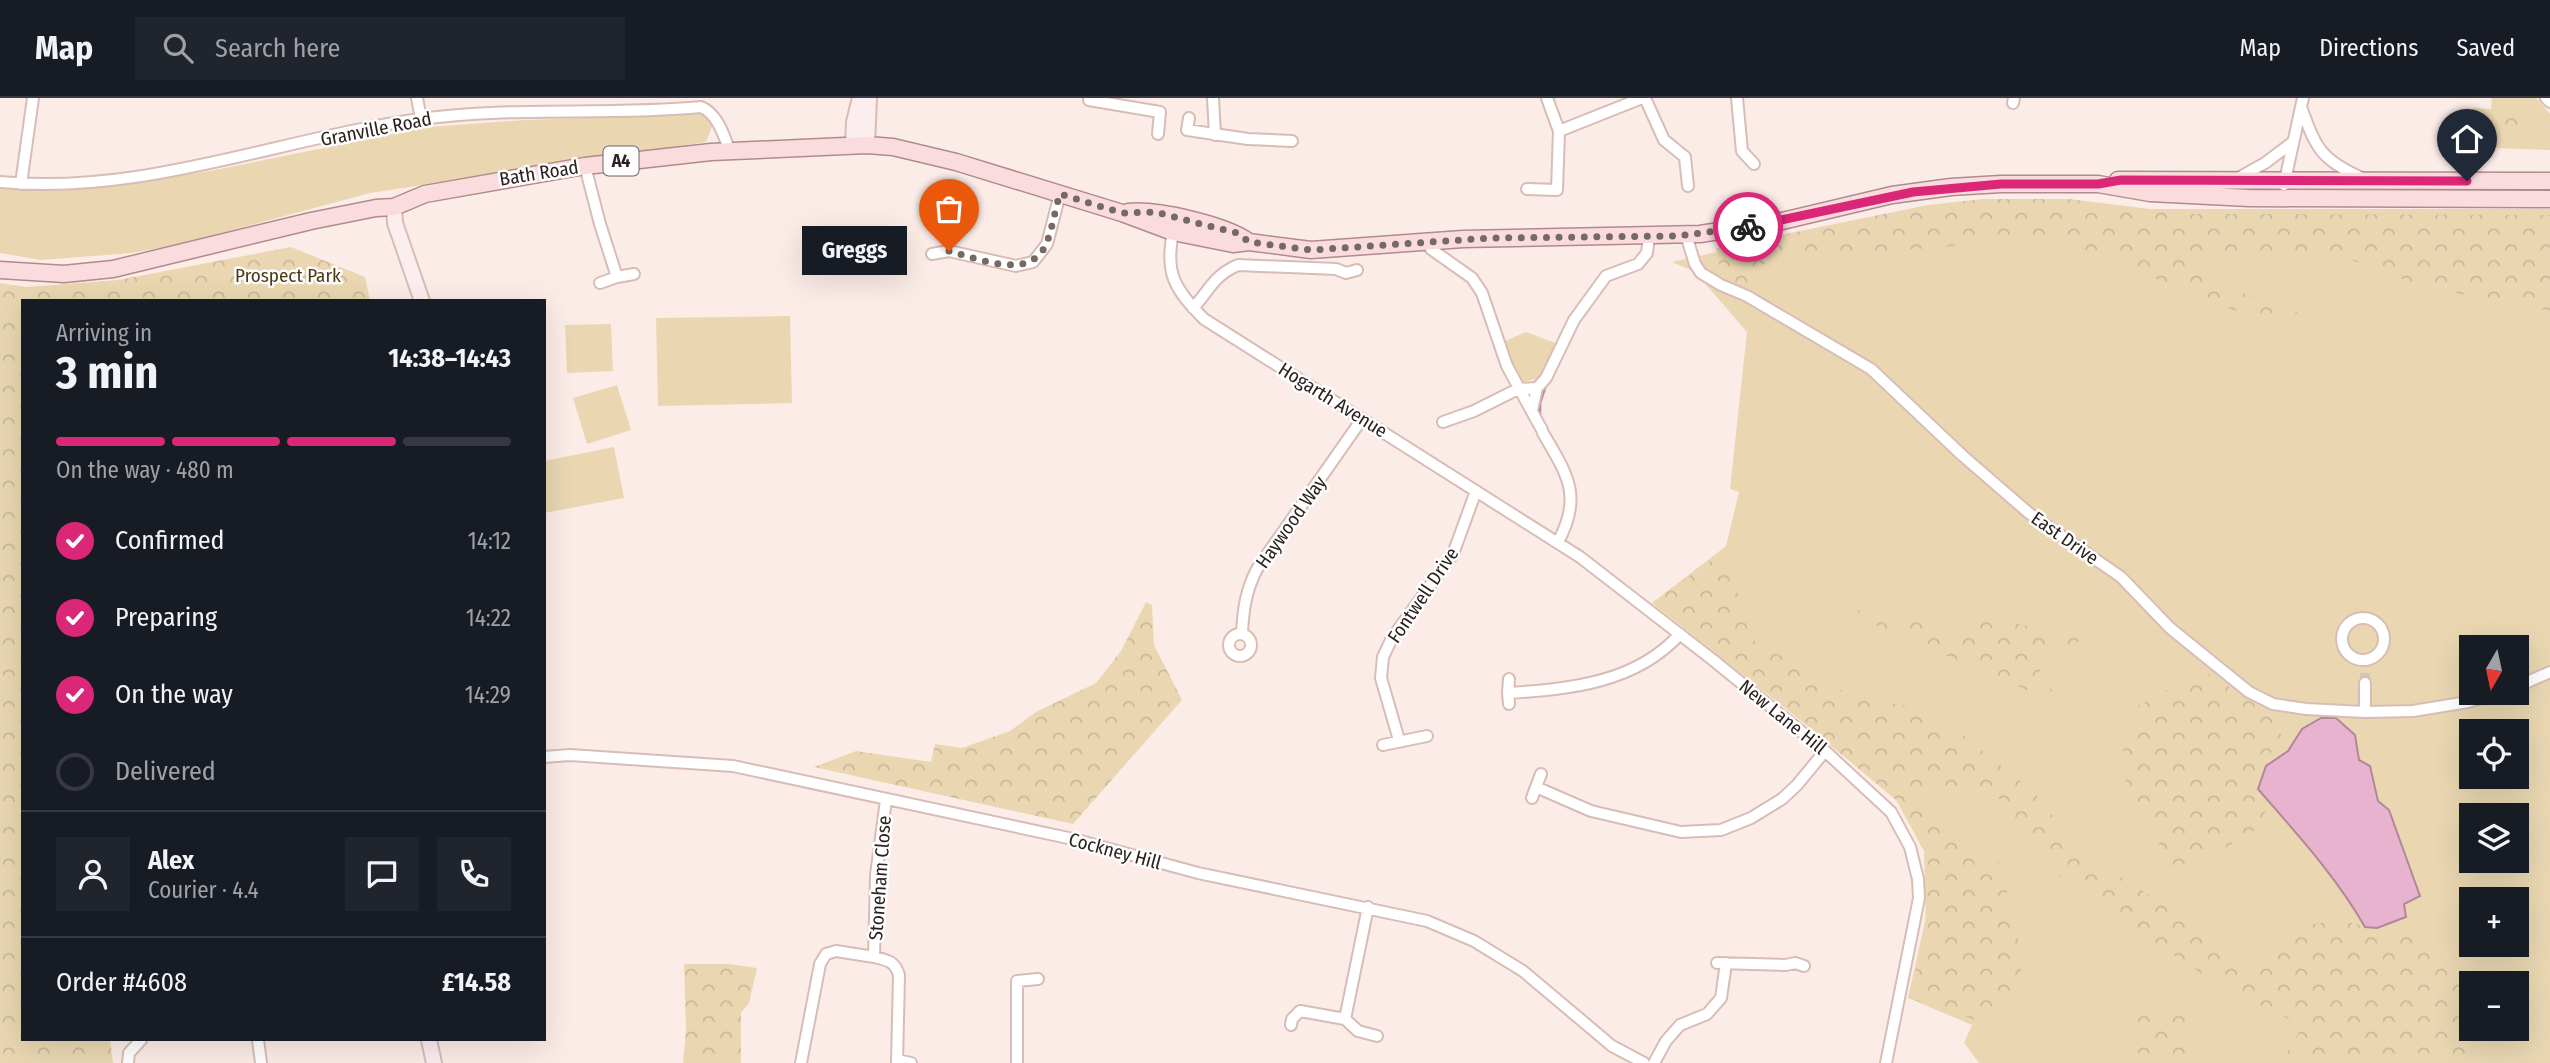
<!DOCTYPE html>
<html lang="en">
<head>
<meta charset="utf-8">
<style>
	body { margin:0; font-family:"Fira Sans Condensed",sans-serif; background:#20242c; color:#f1f3f6; height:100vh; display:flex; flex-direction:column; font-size:26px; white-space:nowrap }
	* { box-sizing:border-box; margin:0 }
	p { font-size:23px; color:#9ea1a6 }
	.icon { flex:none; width:38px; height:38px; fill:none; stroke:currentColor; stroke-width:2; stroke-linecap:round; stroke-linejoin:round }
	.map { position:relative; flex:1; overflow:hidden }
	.panel { position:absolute; left:21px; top:201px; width:525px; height:742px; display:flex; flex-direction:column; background:#171b24; border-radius:0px; box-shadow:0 7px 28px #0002 }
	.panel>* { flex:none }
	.needle { width:46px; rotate:189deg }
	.tools { position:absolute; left:2459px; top:537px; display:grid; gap:14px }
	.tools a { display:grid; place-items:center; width:70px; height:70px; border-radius:0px; background:#171b24; box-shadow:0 7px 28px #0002; font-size:35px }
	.pin { position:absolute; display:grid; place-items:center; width:60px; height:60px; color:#fff; margin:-72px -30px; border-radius:50% 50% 50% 0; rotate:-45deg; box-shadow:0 0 7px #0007 }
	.pin .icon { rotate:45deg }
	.courier { position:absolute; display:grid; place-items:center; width:70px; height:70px; margin:-35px; border:5px solid #db2777; border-radius:50%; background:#fff; color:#222; box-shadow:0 2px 9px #0007 }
	.bubble { position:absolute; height:49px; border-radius:0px; background:#171b24; box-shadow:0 7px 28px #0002; font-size:23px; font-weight:700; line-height:49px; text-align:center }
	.head em { font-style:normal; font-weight:700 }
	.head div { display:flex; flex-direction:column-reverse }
	.head { display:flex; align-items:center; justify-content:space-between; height:119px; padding:0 35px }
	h1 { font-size:46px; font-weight:700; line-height:52px }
	.bar { display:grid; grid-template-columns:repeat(4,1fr); gap:10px 7px; align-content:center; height:84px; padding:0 35px }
	.bar i { height:9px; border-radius:5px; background:#363941 }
	.bar .active { background:#db2777 }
	.bar p { grid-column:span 4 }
	.line { display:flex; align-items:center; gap:18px; padding:0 35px; border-top:2px solid #363941 }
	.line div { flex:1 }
	.round { display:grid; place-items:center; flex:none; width:74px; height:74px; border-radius:0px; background:#20242c }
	ol { padding:0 35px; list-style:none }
	li { display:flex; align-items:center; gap:21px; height:77px }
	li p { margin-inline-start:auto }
	li .icon { padding:7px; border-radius:50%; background:#db2777; color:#fff; stroke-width:4 }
	li:last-child { color:#9ea1a6 }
	li i { width:38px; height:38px; border:4px solid #363941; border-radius:50% }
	header { display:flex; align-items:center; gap:42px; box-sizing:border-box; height:98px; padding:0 35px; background:#171b24; border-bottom:2px solid #363941 }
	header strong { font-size:33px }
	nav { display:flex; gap:38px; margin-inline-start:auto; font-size:24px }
	.search { width:490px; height:63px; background:#20242c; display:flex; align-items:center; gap:18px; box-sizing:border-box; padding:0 24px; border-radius:0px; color:#9ea1a6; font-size:26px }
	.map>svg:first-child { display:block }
	.grass { fill:#ead7b2; fill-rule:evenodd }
	.forest { fill:url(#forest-crowns) }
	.water { fill:#e8b3ce; stroke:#af889a; stroke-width:2 }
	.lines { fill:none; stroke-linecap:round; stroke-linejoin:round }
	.stream { stroke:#af889a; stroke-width:2.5 }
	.street-tunnel { stroke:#d2c4c0; stroke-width:10; stroke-dasharray:10 5; stroke-linecap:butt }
	.street-casing { stroke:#d7bdb6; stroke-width:14 }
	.secondary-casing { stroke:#d7bdb6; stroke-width:18 }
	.primary-casing { stroke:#af8b8e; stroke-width:19 }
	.street { stroke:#fff; stroke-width:10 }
	.secondary { stroke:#fcedef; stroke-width:14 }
	.primary { stroke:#fadcdf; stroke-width:16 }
	.done { stroke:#746965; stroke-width:7; stroke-dasharray:0 12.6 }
	.route { stroke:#db2777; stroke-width:9 }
	.labels { text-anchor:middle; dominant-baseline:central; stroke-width:5; stroke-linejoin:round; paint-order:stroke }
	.shield { fill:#fdfdfd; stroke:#6a6462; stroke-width:2 }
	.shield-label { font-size:18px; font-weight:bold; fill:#2b221f }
	.street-label { font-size:19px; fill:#2b221f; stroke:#fdfdfd }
	.park-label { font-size:19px; fill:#4c3a13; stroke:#fdfdfd }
</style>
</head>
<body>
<header>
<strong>Map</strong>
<div class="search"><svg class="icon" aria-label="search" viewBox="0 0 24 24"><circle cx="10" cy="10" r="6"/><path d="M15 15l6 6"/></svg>Search here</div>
<nav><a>Map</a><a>Directions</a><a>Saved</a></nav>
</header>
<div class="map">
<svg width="2550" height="965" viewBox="0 0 2550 965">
	<defs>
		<pattern id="forest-crowns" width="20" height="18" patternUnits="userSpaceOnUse" patternTransform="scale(1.75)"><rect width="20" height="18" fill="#ead7b2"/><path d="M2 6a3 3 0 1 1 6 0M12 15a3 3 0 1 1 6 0" fill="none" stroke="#c9b899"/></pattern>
	</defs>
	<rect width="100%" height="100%" fill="#fcece8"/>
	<path class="grass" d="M 2492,0 L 2536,0 L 2550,16 L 2550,52 L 2469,49 L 2474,10 L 2491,11 Z
		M 700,16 L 709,19 L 713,26 L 706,44 L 370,95 L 185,145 L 132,155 L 41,162 L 0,155 L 0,90 L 23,93 L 66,92 L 129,85 L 210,73 L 428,29 L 524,22 Z
		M 1910,111 L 2550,111 L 2550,965 L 1979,965 L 1964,945 L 1972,927 L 1908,900 L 1927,814 L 1925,753 L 1900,701 L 1652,505 L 1726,448 L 1739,394 L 1730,391 L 1747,234 L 1695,174 L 1672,164 ZM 2471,550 L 2516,550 L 2516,595 L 2471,595 ZM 2471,634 L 2516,634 L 2516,679 L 2471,679 ZM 2471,718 L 2516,718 L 2516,763 L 2471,763 ZM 2471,802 L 2516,802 L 2516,847 L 2471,847 ZM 2471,886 L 2516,886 L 2516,931 L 2471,931 Z
		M 790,218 L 792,305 L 658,308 L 656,220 Z
		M 611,226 L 613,273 L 567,275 L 565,227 Z
		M 1526,234 L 1558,246 L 1539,280 L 1520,285 L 1505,243 Z
		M 617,287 L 631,332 L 587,346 L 573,300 Z
		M 614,349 L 624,400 L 544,415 L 544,363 Z"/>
	<path class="forest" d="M2501 29a11 11 0 1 1 22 0a11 11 0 1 1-22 0Z
		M 1983,101 L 2069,101 L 2191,116 L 2550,117 L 2550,213 L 2424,189 L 2351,162 L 2178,154 L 2202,181 L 2321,222 L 2232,212 L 2059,141 L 1964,147 L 1765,164 L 1750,189 L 1722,180 L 1716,150 L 1928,107 Z
		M 291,149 L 365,179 L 370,203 L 23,203 L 23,942 L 110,942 L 113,965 L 0,965 L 0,185 L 27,189 L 118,182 Z
		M 1725,452 L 1751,541 L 1846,595 L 1933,614 L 2032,692 L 2084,756 L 2186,820 L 2255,870 L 2293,828 L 2341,823 L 2376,830 L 2406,831 L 2461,865 L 2471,901 L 2471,931 L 2480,931 L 2488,961 L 2495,965 L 2280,965 L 2303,928 L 2219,887 L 2066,786 L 2000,701 L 1960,689 L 1932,687 L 1925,714 L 1998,763 L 2017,830 L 2022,882 L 1981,924 L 1908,900 L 1926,835 L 1924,753 L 1896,702 L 1744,575 L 1652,505 Z
		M 1146,504 L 1152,507 L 1154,547 L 1182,602 L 1073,726 L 814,669 L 856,653 L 931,664 L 935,646 L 962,650 L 1010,633 L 1036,614 L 1096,585 L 1121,553 Z
		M 1827,506 L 1971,535 L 1971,518 L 2082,537 L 2075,549 L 2027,551 L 2061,607 Z
		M 2203,572 L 2276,620 L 2282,641 L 2248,683 L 2270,723 L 2176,779 L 2118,667 L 2138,608 Z
		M 684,866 L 729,866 L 757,870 L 749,905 L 741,915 L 741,965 L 683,965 L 686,932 Z
		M 2141,908 L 2185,908 L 2191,934 L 2186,965 L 2133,965 C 2143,945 2126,930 2141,908 Z"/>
	<path class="water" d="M 2321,620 L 2336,620 L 2355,637 L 2359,662 L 2370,668 L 2378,703 L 2389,712 L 2420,798 L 2404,806 L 2406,819 L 2377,830 L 2365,829 C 2336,778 2296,735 2258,691 L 2266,668 L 2288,653 L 2302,631 Z"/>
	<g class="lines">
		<path class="stream" d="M 1540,318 L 1540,305 L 1546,287"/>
		<path class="street-tunnel" d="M 2365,585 L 2365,575"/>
		<defs>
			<path id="street" d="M 417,0 L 421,21
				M 1213,0 L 1215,37
				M 1645,0 L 1664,42 L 1685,59 L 1688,88
				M 1737,0 L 1742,53 L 1754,66
				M 2546,0 L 2550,4
				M 1089,2 L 1160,14 L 1158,36
				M 2013,5 L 2014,0
				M 2301,9 C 2316,50 2320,61 2362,80
				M 1189,20 L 1187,32 L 1248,41 L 1292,43
				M 1559,33 L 1642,0
				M 585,68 L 600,126 L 617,179 L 600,185
				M 2238,80 L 2265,65 L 2293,44
				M 0,84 C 143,98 280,40 420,21 C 513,8 607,18 701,9 C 718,16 724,38 730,54
				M 21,86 L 33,0
				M 2284,87 L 2303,0
				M 1527,91 L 1557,92 L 1559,33 L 1547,0
				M 1174,130 C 1164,173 1173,190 1204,221 L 1580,459 L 1713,562 L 1825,653 L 1891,714 L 1910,749 L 1918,781 L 1919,800 L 1886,965
				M 1686,137 L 1695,166 L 1701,175 L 1721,187 L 1747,198 L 1871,271 L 1963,358 L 2030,416 L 2121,479 L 2170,530 L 2249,594 L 2273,606 L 2306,611 L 2365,614 L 2413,613 L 2468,604 L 2497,595
				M 1427,144 L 1431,151 L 1472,180 L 1482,195 L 1507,268 L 1542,332
				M 932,156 L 949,153 L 1016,168 L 1033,164 L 1047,146 L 1060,96
				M 617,179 L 634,176
				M 1193,210 C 1210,192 1213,178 1238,167 L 1336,171 L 1346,175 L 1357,172
				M 1532,312 L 1537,290 L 1546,280 L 1574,222 L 1606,178 L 1638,166 L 1647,155 L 1649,139
				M 1443,324 L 1474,313 L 1518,291 L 1537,290
				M 1543,335 C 1567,376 1583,398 1558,444
				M2342 541a21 21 0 1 1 42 0a21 21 0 1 1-42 0Z
				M 1242,536 C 1243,512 1246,492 1257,471 L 1362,321
				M1229 547a11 11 0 1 1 22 0a11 11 0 1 1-22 0Z
				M 2365,585 L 2365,614
				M 2516,589 L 2550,574
				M 1508,595 L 1509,581
				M 1509,606 L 1508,595 C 1570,591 1636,585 1680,536
				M 1399,642 L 1381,580 L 1383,559 L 1392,540 L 1453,456 L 1476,393
				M 1383,647 L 1427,638
				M 544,659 L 570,657 L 733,668 L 1073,741 L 1198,775 L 1427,823 L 1474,843 L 1523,873 L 1612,948 L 1644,965
				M 1536,689 L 1541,676
				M 1532,700 L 1536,689 L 1591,713 L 1681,734 L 1721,732 L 1751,720 L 1782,701 L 1797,687 L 1825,653
				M 886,702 L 876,777 L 874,859 C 887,862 895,863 899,877 L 897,965
				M 1368,809 L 1345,921 L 1358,933 L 1377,938
				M 1717,865 L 1786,867 L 1795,865 L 1804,868
				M 1291,927 L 1292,921 L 1300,913 L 1345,921
				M 258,942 L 261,965
				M 897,962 L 911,965
				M 128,965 L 129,955 L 141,942
				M 801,965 L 820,866 L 826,856 L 836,853 L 874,859
				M 1017,965 L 1017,883 L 1038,881
				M 1654,965 L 1666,943 L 1680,927 L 1707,916 L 1721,900 L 1726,865"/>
			<path id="secondary" d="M 867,47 L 869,0
				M 853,48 L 854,24 L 860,0
				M 394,109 L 395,125 L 422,203
				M 429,942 L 434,965"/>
			<path id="primary" d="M 2118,82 L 2550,83
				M 1128,114 C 1157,111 1226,127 1249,144
				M 0,172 L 64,176 L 113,171 L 311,123 L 376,110 L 394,109 L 425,96 L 585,68 L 711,54 L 867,47 L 893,49 L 956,64 L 1122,115 L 1173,134 L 1233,146 L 1249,144 L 1311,152 L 1463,141 L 1700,136 L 1778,124 L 1892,97 L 1951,89 L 2001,86 L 2098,86 L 2150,95 L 2249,100 L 2550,101"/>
		</defs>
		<use href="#street" class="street-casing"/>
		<use href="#secondary" class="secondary-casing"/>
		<use href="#primary" class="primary-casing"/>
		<use href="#street" class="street"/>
		<use href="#secondary" class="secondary"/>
		<use href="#primary" class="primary"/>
	</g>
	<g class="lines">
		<path class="done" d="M 949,153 C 980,161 1032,184 1047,144 C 1053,128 1055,111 1060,96 L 1122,115 L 1156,114 L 1201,126 L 1237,135 L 1249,144 L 1311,152 L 1491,140 L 1677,138 L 1748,129"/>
		<path class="route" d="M 1748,129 L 1913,94 L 2001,86 L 2098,86 L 2121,82 L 2467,83"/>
	</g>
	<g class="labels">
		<rect class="shield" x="603.5" y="48.5" width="35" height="29" rx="5"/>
		<g class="shield-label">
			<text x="621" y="63">A4</text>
		</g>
		<g class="street-label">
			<text transform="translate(376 31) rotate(-11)">Granville Road</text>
			<text transform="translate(539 75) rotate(-9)">Bath Road</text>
			<text transform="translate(1333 302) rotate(32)">Hogarth Avenue</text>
			<text transform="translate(1291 424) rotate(-55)">Haywood Way</text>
			<text transform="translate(2065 440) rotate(35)">East Drive</text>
			<text transform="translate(1423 497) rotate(-56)">Fontwell Drive</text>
			<text transform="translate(1783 619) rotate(39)">New Lane Hill</text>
			<text transform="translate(1115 753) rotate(15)">Cockney Hill</text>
			<text transform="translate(880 780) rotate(-86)">Stoneham Close</text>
		</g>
		<g class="park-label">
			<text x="288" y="177">Prospect Park</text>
		</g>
	</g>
</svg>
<div class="tools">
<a><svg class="needle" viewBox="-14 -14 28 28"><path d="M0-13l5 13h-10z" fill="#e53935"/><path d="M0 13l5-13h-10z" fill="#9ea1a6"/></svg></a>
<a><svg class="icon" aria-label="locate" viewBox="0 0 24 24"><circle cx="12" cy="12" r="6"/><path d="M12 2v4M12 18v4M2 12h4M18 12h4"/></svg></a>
<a><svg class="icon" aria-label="layers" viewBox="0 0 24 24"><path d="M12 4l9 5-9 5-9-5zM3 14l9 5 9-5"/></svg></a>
<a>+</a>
<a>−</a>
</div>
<div class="pin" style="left:949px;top:153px;background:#ea580c"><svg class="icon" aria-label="bag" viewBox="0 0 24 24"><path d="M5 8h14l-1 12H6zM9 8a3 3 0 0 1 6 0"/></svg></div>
<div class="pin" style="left:2467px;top:83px;background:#1f2937"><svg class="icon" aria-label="home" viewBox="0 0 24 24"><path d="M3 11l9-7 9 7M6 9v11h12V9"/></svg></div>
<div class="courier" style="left:1748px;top:129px"><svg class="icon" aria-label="bike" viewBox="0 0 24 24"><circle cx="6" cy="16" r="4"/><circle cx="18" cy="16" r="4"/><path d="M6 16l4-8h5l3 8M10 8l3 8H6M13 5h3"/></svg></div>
<div class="bubble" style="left:802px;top:128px;width:105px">Greggs</div>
<section class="panel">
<div class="head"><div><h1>3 min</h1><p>Arriving in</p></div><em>14:38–14:43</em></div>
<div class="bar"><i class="active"></i><i class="active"></i><i class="active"></i><i></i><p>On the way · 480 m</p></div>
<ol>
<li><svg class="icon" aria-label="check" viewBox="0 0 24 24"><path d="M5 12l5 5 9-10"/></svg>Confirmed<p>14:12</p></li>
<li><svg class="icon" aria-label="check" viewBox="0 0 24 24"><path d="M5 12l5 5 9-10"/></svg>Preparing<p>14:22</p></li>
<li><svg class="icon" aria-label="check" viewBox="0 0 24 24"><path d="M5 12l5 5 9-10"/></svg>On the way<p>14:29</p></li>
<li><i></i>Delivered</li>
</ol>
<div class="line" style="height:126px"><a class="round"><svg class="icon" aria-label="person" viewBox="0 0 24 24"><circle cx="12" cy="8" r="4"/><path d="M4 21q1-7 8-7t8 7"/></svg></a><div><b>Alex</b><p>Courier · 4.4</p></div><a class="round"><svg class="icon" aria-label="chat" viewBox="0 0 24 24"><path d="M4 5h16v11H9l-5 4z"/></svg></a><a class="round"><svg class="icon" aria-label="phone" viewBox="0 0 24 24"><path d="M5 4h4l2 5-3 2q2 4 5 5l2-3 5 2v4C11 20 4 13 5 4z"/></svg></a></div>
<div class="line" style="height:91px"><div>Order #4608</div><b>£14.58</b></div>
</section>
</div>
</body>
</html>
